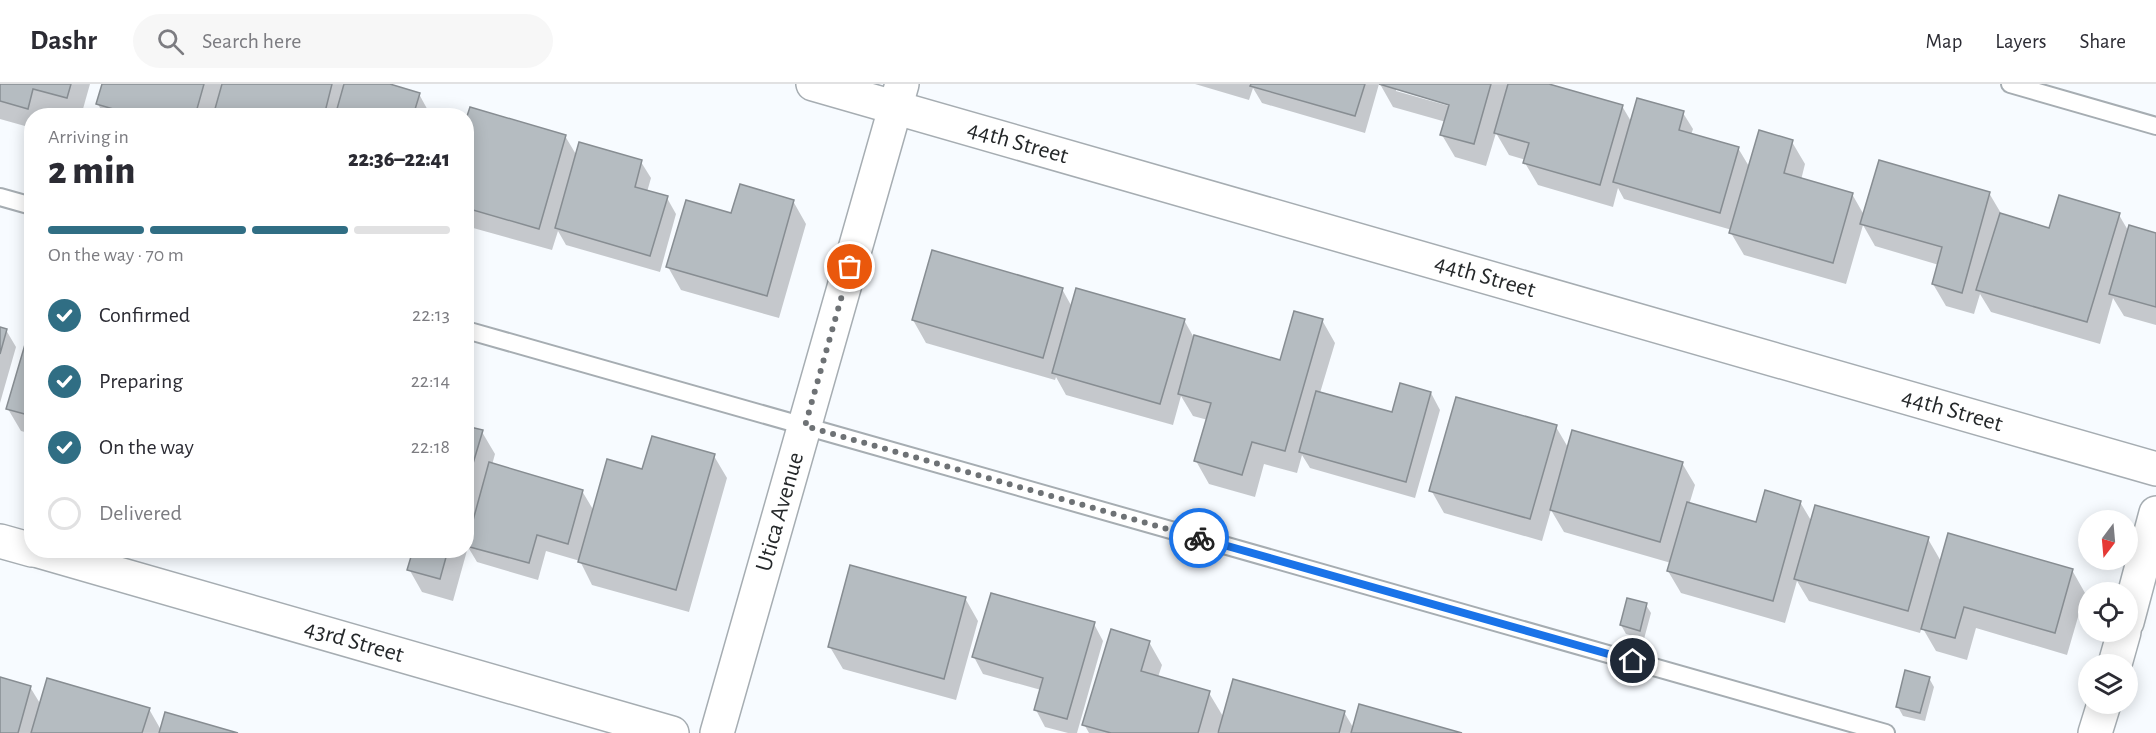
<!DOCTYPE html>
<html lang="en">
<head>
<meta charset="utf-8">
<style>
	body { margin:0; font-family:"Alegreya Sans",sans-serif; background:#f7f7f7; color:#2b2b33; height:100vh; display:flex; flex-direction:column; font-size:22px; white-space:nowrap }
	* { box-sizing:border-box; margin:0 }
	p { font-size:20px; color:#7c7c81 }
	.icon { flex:none; width:33px; height:33px; fill:none; stroke:currentColor; stroke-width:2; stroke-linecap:round; stroke-linejoin:round }
	.map { position:relative; flex:1; overflow:hidden }
	.details { position:absolute; left:24px; top:24px; width:450px; height:450px; display:flex; flex-direction:column; background:#fff; border-radius:24px; box-shadow:0 3px 15px #0003 }
	.details>* { flex:none }
	.needle { width:39px; rotate:196deg }
	.buttons { position:absolute; left:2078px; top:426px; display:grid; gap:12px }
	.buttons a { display:grid; place-items:center; width:60px; height:60px; border-radius:50%; background:#fff; box-shadow:0 3px 15px #0003; font-size:30px }
	.pin { position:absolute; display:grid; place-items:center; width:51px; height:51px; color:#fff; margin:-26px; border:3px solid #fff; border-radius:50%; box-shadow:0 2px 6px #0007 }
	.courier { position:absolute; display:grid; place-items:center; width:60px; height:60px; margin:-30px; border:4px solid #1a73e8; border-radius:50%; background:#fff; color:#222; box-shadow:0 2px 8px #0007 }
	.summary em { font-style:normal; font-weight:800 }
	.summary div { display:flex; flex-direction:column-reverse }
	.summary { display:flex; align-items:center; justify-content:space-between; height:102px; padding:0 24px }
	h1 { font-size:39px; font-weight:800; line-height:45px }
	.bar { display:grid; grid-template-columns:repeat(4,1fr); gap:9px 6px; align-content:center; height:72px; padding:0 24px }
	.bar i { height:8px; border-radius:4px; background:#e1e1e2 }
	.bar .on { background:#306e84 }
	.bar p { grid-column:span 4 }
	ol { padding:0 24px; list-style:none }
	li { display:flex; align-items:center; gap:18px; height:66px }
	li p { margin-inline-start:auto }
	li .icon { padding:6px; border-radius:50%; background:#306e84; color:#fff; stroke-width:4 }
	li:last-child { color:#7c7c81 }
	li i { width:33px; height:33px; border:3px solid #e1e1e2; border-radius:50% }
	header { display:flex; align-items:center; gap:36px; box-sizing:border-box; height:84px; padding:0 30px; background:#fff; border-bottom:2px solid #e1e1e2 }
	header strong { font-size:28px }
	nav { display:flex; gap:33px; margin-inline-start:auto; font-size:21px }
	.search { width:420px; height:54px; background:#f7f7f7; display:flex; align-items:center; gap:15px; box-sizing:border-box; padding:0 21px; border-radius:33px; color:#7c7c81; font-size:22px }
	.map>svg:first-child { display:block }
	.shadow { fill:#0003; fill-rule:evenodd }
	.building { fill:#b5bcc1; stroke:#878d92; stroke-width:1.5 }
	.lines { fill:none; stroke-linecap:round; stroke-linejoin:round }
	.lane-casing { stroke:#a6adb2; stroke-width:20 }
	.street-casing { stroke:#a6adb2; stroke-width:36 }
	.secondary-casing { stroke:#a6adb2; stroke-width:36 }
	.lane { stroke:#fff; stroke-width:16 }
	.street { stroke:#fff; stroke-width:33 }
	.secondary { stroke:#fff; stroke-width:33 }
	.done { stroke:#6e7275; stroke-width:6; stroke-dasharray:0 10.8 }
	.route { stroke:#1a73e8; stroke-width:8 }
	.labels { text-anchor:middle; dominant-baseline:central; stroke-width:6; stroke-linejoin:round; paint-order:stroke }
	.street-label { font-size:24px; fill:#25282a; stroke:#fff }
</style>
</head>
<body>
<header>
<strong>Dashr</strong>
<div class="search"><svg class="icon" aria-label="search" viewBox="0 0 24 24"><circle cx="10" cy="10" r="6"/><path d="M15 15l6 6"/></svg>Search here</div>
<nav><a>Map</a><a>Layers</a><a>Share</a></nav>
</header>
<div class="map">
<svg width="2156" height="649" viewBox="0 0 2156 649">
	<rect width="100%" height="100%" fill="#f7fbff"/>
	<path class="shadow" d="M 0,0 L 90,0 L 81,32 L 63,32 L 46,27 L 45,32 L 32,32 L 32,44 L 0,35 Z
		M 103,0 L 343,0 L 345,3 L 345,0 L 384,0 L 419,10 L 431,32 L 104,32 L 98,20 Z
		M 1195,0 L 1379,0 L 1365,49 L 1262,19 L 1253,4 L 1249,16 Z
		M 1380,0 L 1544,0 L 1622,22 L 1632,39 L 1683,29 L 1693,45 L 1691,51 L 1738,64 L 1750,84 L 1792,58 L 1805,80 L 1801,96 L 1852,110 L 1864,131 L 1989,109 L 2002,131 L 2050,146 L 2119,131 L 2129,148 L 2156,150 L 2156,241 L 2124,232 L 2113,214 L 2100,260 L 1991,228 L 1980,210 L 1974,230 L 1946,222 L 1933,200 L 1939,181 L 1875,162 L 1863,141 L 1846,200 L 1744,171 L 1731,149 L 1732,146 L 1624,115 L 1618,104 L 1613,123 L 1538,101 L 1525,79 L 1526,76 L 1509,71 L 1496,49 L 1486,82 L 1455,73 L 1442,51 L 1446,38 L 1393,23 ZM 1396,4 L 1457,21 L 1456,24 L 1396,7 Z
		M 466,41 L 565,52 L 577,72 L 641,78 L 651,94 L 647,108 L 667,114 L 676,130 L 660,188 L 566,161 L 558,147 L 552,166 L 466,142 Z
		M 793,117 L 806,140 L 779,234 L 681,206 L 668,183 L 732,131 Z
		M 1062,205 L 1072,223 L 1184,236 L 1193,252 L 1281,278 L 1322,236 L 1335,259 L 1320,309 L 1393,330 L 1431,309 L 1440,326 L 1415,414 L 1310,384 L 1302,371 L 1297,389 L 1264,380 L 1255,413 L 1209,400 L 1196,377 L 1208,336 L 1193,332 L 1181,312 L 1173,341 L 1066,311 L 1056,293 L 1055,296 L 926,259 L 913,236 Z
		M 32,243 L 32,350 L 21,347 L 8,325 Z
		M 0,244 L 6,246 L 16,263 L 0,319 Z
		M 466,343 L 482,348 L 495,370 L 492,381 L 582,407 L 594,427 L 643,387 L 714,372 L 727,394 L 689,528 L 592,501 L 580,477 L 546,467 L 538,496 L 477,478 L 468,463 L 453,517 L 422,508 L 409,485 L 414,468 L 407,466 L 466,466 Z
		M 1556,343 L 1569,365 L 1682,379 L 1695,401 L 1689,421 L 1757,440 L 1800,418 L 1812,438 L 1928,455 L 1942,479 L 2072,486 L 2085,509 L 2067,571 L 1976,544 L 1967,576 L 1936,567 L 1922,543 L 1920,549 L 1809,517 L 1797,497 L 1785,539 L 1681,509 L 1668,487 L 1671,479 L 1564,448 L 1551,426 L 1542,457 L 1444,429 L 1431,406 Z
		M 965,514 L 978,537 L 956,616 L 843,585 L 830,563 Z
		M 1646,521 L 1651,529 L 1644,555 L 1626,550 L 1621,541 Z
		M 1094,540 L 1103,557 L 1077,649 L 1068,649 L 1045,643 L 1036,626 L 1041,606 L 983,590 L 974,573 Z
		M 1149,558 L 1162,581 L 1158,593 L 1209,609 L 1224,634 L 1344,628 L 1354,645 L 1456,649 L 1219,649 L 1218,647 L 1217,649 L 1089,649 L 1084,640 Z
		M 0,594 L 30,603 L 41,621 L 149,625 L 161,646 L 233,649 L 0,649 Z
		M 1929,594 L 1934,603 L 1925,637 L 1903,632 L 1898,623 Z"/>
	<path class="building" d="M 0,0 L 71,0 L 67,14 L 33,5 L 28,25 L 0,17 Z
		M 102,0 L 204,0 L 195,32 L 126,32 L 127,29 L 96,20 Z
		M 222,0 L 332,0 L 324,32 L 213,32 Z
		M 344,0 L 390,0 L 420,9 L 413,32 L 335,32 Z
		M 1251,0 L 1365,0 L 1355,32 L 1250,2 Z
		M 1379,0 L 1491,0 L 1474,60 L 1440,51 L 1449,21 Z
		M 1508,0 L 1549,0 L 1623,21 L 1600,101 L 1523,79 L 1529,59 L 1494,49 Z
		M 1637,14 L 1684,27 L 1679,46 L 1739,63 L 1720,129 L 1613,98 Z
		M 470,23 L 566,51 L 539,145 L 466,124 L 466,35 Z
		M 1759,46 L 1793,56 L 1784,89 L 1853,109 L 1833,179 L 1729,149 Z
		M 579,58 L 642,76 L 635,103 L 668,112 L 650,172 L 555,144 Z
		M 1879,76 L 1990,108 L 1962,209 L 1932,200 L 1942,163 L 1860,140 Z
		M 740,100 L 794,116 L 767,212 L 666,183 L 686,116 L 731,129 Z
		M 2059,111 L 2120,129 L 2087,238 L 1976,206 L 2000,129 L 2049,144 Z
		M 2129,141 L 2156,149 L 2156,223 L 2109,210 Z
		M 932,166 L 1063,204 L 1043,274 L 912,236 Z
		M 1076,204 L 1185,235 L 1160,320 L 1052,289 Z
		M 1294,227 L 1323,235 L 1285,367 L 1252,358 L 1242,391 L 1194,377 L 1211,319 L 1178,310 L 1194,251 L 1280,276 Z
		M 31,240 L 32,240 L 32,332 L 6,325 Z
		M 0,243 L 7,245 L 0,270 Z
		M 1400,299 L 1431,308 L 1406,398 L 1299,368 L 1316,307 L 1392,328 Z
		M 1456,313 L 1557,341 L 1530,435 L 1429,407 Z
		M 466,342 L 483,346 L 466,403 Z
		M 1572,346 L 1683,378 L 1660,458 L 1550,426 Z
		M 652,352 L 715,370 L 676,506 L 578,478 L 607,375 L 642,385 Z
		M 489,378 L 583,406 L 568,460 L 537,451 L 529,479 L 466,462 Z
		M 1765,406 L 1801,417 L 1773,517 L 1667,487 L 1687,418 L 1756,438 Z
		M 1815,421 L 1929,453 L 1908,527 L 1794,495 Z
		M 1948,449 L 2073,485 L 2055,549 L 1964,523 L 1955,554 L 1921,545 Z
		M 413,466 L 448,466 L 440,495 L 407,486 Z
		M 850,481 L 966,513 L 944,595 L 828,563 Z
		M 991,509 L 1095,538 L 1067,635 L 1034,626 L 1043,594 L 972,573 Z
		M 1627,514 L 1647,519 L 1640,547 L 1620,541 Z
		M 1111,545 L 1150,557 L 1141,587 L 1210,607 L 1198,649 L 1111,649 L 1082,641 Z
		M 1905,586 L 1930,593 L 1920,629 L 1896,623 Z
		M 0,593 L 31,602 L 18,649 L 0,649 Z
		M 47,594 L 150,624 L 142,649 L 31,649 Z
		M 1233,595 L 1345,627 L 1339,649 L 1218,649 Z
		M 1359,620 L 1462,649 L 1351,649 Z
		M 165,628 L 238,649 L 159,649 Z"/>
	<g class="lines">
		<defs>
			<path id="lane" d="M 2010,0 L 2156,42
				M 0,113 L 32,122
				M 466,246 L 1886,649"/>
			<g id="street">
				<path id="s1" d="M 813,0 L 2156,385"/>
				<path d="M 0,457 L 32,466"/>
				<path id="s2" d="M 35,466 L 672,649"/>
				<path d="M 2127,538 L 2156,429"/>
				<path d="M 2115,580 L 2124,548"/>
				<path d="M 2095,649 L 2104,620"/>
			</g>
			<g id="secondary">
				<path id="s3" d="M 717,649 L 902,0"/>
			</g>
		</defs>
		<use href="#lane" class="lane-casing"/>
		<use href="#street" class="street-casing"/>
		<use href="#secondary" class="secondary-casing"/>
		<use href="#lane" class="lane"/>
		<use href="#street" class="street"/>
		<use href="#secondary" class="secondary"/>
	</g>
	<g class="lines">
		<path class="done" d="M 850,183 L 805,342 L 1199,454"/>
		<path class="route" d="M 1199,454 L 1633,577"/>
	</g>
	<g class="labels">
		<g class="street-label">
			<text stroke="none"><textPath href="#s1" startOffset="213">44th Street</textPath></text>
			<text stroke="none"><textPath href="#s1" startOffset="699">44th Street</textPath></text>
			<text stroke="none"><textPath href="#s1" startOffset="1185">44th Street</textPath></text>
			<text stroke="none"><textPath href="#s3" startOffset="230">Utica Avenue</textPath></text>
			<text stroke="none"><textPath href="#s2" startOffset="332">43rd Street</textPath></text>
		</g>
	</g>
</svg>
<div class="buttons">
<a><svg class="needle" viewBox="-14 -14 28 28"><path d="M0-13l5 13h-10z" fill="#e53935"/><path d="M0 13l5-13h-10z" fill="#7c7c81"/></svg></a>
<a><svg class="icon" aria-label="locate" viewBox="0 0 24 24"><circle cx="12" cy="12" r="6"/><path d="M12 2v4M12 18v4M2 12h4M18 12h4"/></svg></a>
<a><svg class="icon" aria-label="layers" viewBox="0 0 24 24"><path d="M12 4l9 5-9 5-9-5zM3 14l9 5 9-5"/></svg></a>
</div>
<div class="pin" style="left:850px;top:183px;background:#ea580c"><svg class="icon" aria-label="bag" viewBox="0 0 24 24"><path d="M5 8h14l-1 12H6zM9 8a3 3 0 0 1 6 0"/></svg></div>
<div class="pin" style="left:1633px;top:577px;background:#1f2937"><svg class="icon" aria-label="home" viewBox="0 0 24 24"><path d="M3 11l9-7 9 7M6 9v11h12V9"/></svg></div>
<div class="courier" style="left:1199px;top:454px"><svg class="icon" aria-label="bike" viewBox="0 0 24 24"><circle cx="6" cy="16" r="4"/><circle cx="18" cy="16" r="4"/><path d="M6 16l4-8h5l3 8M10 8l3 8H6M13 5h3"/></svg></div>
<section class="details">
<div class="summary"><div><h1>2 min</h1><p>Arriving in</p></div><em>22:36–22:41</em></div>
<div class="bar"><i class="on"></i><i class="on"></i><i class="on"></i><i></i><p>On the way · 70 m</p></div>
<ol>
<li><svg class="icon" aria-label="check" viewBox="0 0 24 24"><path d="M5 12l5 5 9-10"/></svg>Confirmed<p>22:13</p></li>
<li><svg class="icon" aria-label="check" viewBox="0 0 24 24"><path d="M5 12l5 5 9-10"/></svg>Preparing<p>22:14</p></li>
<li><svg class="icon" aria-label="check" viewBox="0 0 24 24"><path d="M5 12l5 5 9-10"/></svg>On the way<p>22:18</p></li>
<li><i></i>Delivered</li>
</ol>
</section>
</div>
</body>
</html>
